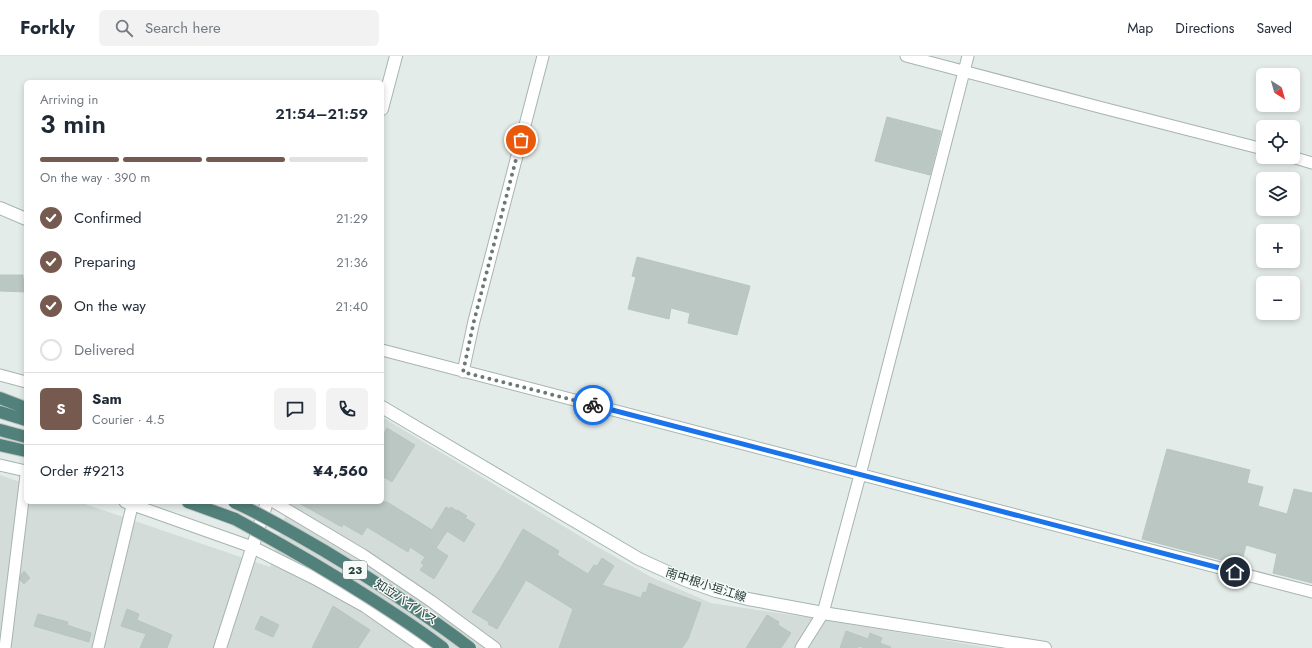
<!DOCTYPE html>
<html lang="en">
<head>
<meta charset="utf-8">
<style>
	body { margin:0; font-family:Jost,"Noto Sans JP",sans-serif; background:#f2f2f3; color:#1f2937; height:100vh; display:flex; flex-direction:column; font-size:15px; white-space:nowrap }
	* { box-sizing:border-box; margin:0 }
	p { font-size:13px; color:#747a83 }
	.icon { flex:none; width:22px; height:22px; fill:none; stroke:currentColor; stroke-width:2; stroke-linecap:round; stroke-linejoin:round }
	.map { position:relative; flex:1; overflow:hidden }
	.panel { position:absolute; left:24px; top:24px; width:360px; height:424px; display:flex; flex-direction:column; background:#fff; border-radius:6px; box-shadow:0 2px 6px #0003 }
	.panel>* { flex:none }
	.needle { width:26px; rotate:143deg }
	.fabs { position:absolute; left:1256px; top:12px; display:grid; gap:8px }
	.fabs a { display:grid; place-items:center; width:44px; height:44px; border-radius:6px; background:#fff; box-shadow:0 2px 6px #0003; font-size:20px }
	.pin { position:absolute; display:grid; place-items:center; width:34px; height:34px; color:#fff; margin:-17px; border:2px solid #fff; border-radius:50%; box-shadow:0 1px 4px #0007 }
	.courier { position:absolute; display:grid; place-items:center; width:40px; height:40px; margin:-20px; border:3px solid #1a73e8; border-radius:50%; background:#fff; color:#222; box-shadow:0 1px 5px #0007 }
	.overview em { font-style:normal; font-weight:600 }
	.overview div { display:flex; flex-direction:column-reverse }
	.overview { display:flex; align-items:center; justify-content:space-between; height:68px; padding:0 16px }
	h1 { font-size:26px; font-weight:600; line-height:30px }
	.bar { display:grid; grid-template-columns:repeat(4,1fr); gap:6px 4px; align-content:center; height:48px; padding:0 16px }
	.bar i { height:5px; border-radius:3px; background:#e0e1e3 }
	.bar .active { background:#775a4f }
	.bar p { grid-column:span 4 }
	.line { display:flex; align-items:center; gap:10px; padding:0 16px; border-top:1px solid #e0e1e3 }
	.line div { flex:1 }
	.round { display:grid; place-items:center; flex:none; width:42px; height:42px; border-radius:6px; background:#f2f2f3 }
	ol { padding:0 16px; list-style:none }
	li { display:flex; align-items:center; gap:12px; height:44px }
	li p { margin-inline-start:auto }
	li .icon { padding:4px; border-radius:50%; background:#775a4f; color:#fff; stroke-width:4 }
	li:last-child { color:#747a83 }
	li i { width:22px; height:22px; border:2px solid #e0e1e3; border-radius:50% }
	header { display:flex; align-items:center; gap:24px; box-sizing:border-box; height:56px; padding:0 20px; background:#fff; border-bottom:1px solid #e0e1e3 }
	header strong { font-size:19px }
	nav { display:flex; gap:22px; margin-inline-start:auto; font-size:14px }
	.search { width:280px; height:36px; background:#f2f2f3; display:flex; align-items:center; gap:10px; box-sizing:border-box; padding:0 14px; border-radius:6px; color:#747a83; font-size:15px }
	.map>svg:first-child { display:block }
	.built { fill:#d3dcd9 }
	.building { fill:#bac7c3; stroke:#b8c5c1 }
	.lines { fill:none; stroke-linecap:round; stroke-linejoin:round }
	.minor-casing { stroke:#a7b4b0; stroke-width:13 }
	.tertiary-casing { stroke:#a7b4b0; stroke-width:14 }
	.secondary-casing { stroke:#a4b6b2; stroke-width:14 }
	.trunk-casing { stroke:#c2c8c7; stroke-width:14 }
	.minor { stroke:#fff; stroke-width:11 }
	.tertiary { stroke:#fff; stroke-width:12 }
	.secondary { stroke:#fff; stroke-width:12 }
	.trunk { stroke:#52807a; stroke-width:12 }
	.trunk-bridge-casing { stroke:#c2c8c7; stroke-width:14; stroke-linecap:butt }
	.trunk-bridge { stroke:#52807a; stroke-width:12 }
	.done { stroke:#687a76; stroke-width:4; stroke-dasharray:0 7.2 }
	.route { stroke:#1a73e8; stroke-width:5 }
	.labels { text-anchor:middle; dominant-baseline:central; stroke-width:3; stroke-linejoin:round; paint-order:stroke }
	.shield { fill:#f5f9f7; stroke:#647571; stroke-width:1 }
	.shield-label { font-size:11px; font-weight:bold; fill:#263c38 }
	.street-label { font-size:12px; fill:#263c38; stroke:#f5f9f7 }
</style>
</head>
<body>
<header>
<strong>Forkly</strong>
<div class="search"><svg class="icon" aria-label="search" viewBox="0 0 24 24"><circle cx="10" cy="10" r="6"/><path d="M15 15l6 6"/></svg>Search here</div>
<nav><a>Map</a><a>Directions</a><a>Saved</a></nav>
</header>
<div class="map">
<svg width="1312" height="592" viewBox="0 0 1312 592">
	<rect width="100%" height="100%" fill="#e4ece9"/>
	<path class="built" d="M 382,361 L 598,491 L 651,521 L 711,547 L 832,565 L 990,592 L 0,592 L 0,419 L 26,428 L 26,446 L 79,446 L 270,511 L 289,446 L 382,446 Z"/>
	<path class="building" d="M 887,61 L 941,75 L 930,119 L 875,105 Z
		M 637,201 L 750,230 L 737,279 L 688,267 L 690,257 L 671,252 L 669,263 L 628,253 L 636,221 L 632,220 Z
		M 0,219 L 23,219 L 23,223 L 26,223 L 26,236 L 0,235 Z
		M 387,372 L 415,389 L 392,426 L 382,420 L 382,381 Z
		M 1167,393 L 1250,414 L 1247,427 L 1263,431 L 1258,450 L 1287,458 L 1294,433 L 1312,437 L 1312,527 L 1273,517 L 1277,498 L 1246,489 L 1241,509 L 1142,483 Z
		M 297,446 L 387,446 L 432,474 L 446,451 L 450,453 L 451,451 L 457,455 L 457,454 L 467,460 L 465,462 L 475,468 L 464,486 L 447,475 L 436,492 L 448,500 L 434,523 L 420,514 L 424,509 L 421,507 L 425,501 L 410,491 L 408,496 L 367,471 L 362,479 L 343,468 L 342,471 Z
		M 523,473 L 559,495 L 557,499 L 588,518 L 594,509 L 597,510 L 602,502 L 614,510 L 602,529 L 641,542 L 643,536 L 646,537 L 649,527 L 663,533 L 701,547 L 688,583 L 682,592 L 559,592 L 573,553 L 526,524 L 497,573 L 488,568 L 489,566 L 472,556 L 500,513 Z
		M 24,515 L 30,522 L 24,528 L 20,524 L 21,519 Z
		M 333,550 L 370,574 L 358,592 L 312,592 Z
		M 127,553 L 139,558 L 137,564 L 172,579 L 167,592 L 140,592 L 146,578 L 121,570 Z
		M 38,558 L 68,566 L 67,569 L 91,577 L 89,586 L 34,570 Z
		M 767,559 L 779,566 L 778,569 L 791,577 L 781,592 L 746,592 Z
		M 261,560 L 279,569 L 273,581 L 255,573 Z
		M 846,575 L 868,583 L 870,577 L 882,582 L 880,587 L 891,591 L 890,592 L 865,592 L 859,590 L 858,592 L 840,592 Z"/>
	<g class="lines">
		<defs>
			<path id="minor" d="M 906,0 L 1099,51 L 1263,93
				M 1292,101 L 1312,107
				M 382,294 L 1312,536
				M 463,316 L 474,265 L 543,0
				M 0,319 L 26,326
				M 0,409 L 26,415
				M 125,446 L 252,491
				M 274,446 L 363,499 L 431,545 L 495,592
				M 5,592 L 26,419
				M 98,592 L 133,446
				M 801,592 L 823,557 L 860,419 L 968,0"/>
			<path id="tertiary" d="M 382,53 L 396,0
				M 252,491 L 318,524 L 365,550 L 425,592
				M 220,592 L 267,446"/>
			<path id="secondary" d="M 0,152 L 26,163
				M 382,351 L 639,503 L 685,524 L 716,535 L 748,543 L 823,557 L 1045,592"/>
			<path id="trunk" d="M 0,342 L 26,352
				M 0,356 L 26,364
				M 0,374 L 26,381
				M 0,389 L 26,395
				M 188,446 L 235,463"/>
		</defs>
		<use href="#minor" class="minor-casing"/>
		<use href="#tertiary" class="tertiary-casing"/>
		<use href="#secondary" class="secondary-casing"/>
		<use href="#trunk" class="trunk-casing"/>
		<use href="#minor" class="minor"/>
		<use href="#tertiary" class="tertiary"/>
		<use href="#secondary" class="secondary"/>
		<use href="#trunk" class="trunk"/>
		<defs>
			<path id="trunk-bridge" d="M 234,446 C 265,460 294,477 323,494 C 373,524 423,556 470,592
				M 235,463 C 281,488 326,514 370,542 C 395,558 420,574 443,592"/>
		</defs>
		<use href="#trunk-bridge" class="trunk-bridge-casing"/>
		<use href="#trunk-bridge" class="trunk-bridge"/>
	</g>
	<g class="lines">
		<path class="done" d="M 521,84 L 474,265 L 463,316 L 593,349"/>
		<path class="route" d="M 593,349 L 1235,516"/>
	</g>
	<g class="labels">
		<rect class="shield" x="343" y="505" width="24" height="18" rx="3"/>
		<g class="shield-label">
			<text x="355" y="514">23</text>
		</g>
		<g class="street-label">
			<text transform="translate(706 529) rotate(18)">南中根小垣江線</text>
			<text transform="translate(406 546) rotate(33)">知立バイパス</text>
		</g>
	</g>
</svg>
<div class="fabs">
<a><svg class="needle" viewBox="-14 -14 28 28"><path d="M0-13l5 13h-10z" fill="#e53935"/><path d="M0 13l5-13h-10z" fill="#747a83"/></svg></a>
<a><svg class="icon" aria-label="locate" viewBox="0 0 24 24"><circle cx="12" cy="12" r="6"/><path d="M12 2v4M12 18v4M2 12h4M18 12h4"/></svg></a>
<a><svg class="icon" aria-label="layers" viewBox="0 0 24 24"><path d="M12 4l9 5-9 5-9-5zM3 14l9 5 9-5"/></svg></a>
<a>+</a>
<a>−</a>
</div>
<div class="pin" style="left:521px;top:84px;background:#ea580c"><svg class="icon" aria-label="bag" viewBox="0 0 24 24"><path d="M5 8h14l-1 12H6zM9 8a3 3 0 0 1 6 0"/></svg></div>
<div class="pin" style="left:1235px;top:516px;background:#1f2937"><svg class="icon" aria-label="home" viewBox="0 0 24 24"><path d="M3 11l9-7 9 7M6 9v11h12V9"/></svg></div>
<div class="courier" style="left:593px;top:349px"><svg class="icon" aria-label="bike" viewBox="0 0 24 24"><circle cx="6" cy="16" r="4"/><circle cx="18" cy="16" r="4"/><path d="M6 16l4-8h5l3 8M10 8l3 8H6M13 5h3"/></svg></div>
<section class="panel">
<div class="overview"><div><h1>3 min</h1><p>Arriving in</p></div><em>21:54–21:59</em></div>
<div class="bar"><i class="active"></i><i class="active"></i><i class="active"></i><i></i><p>On the way · 390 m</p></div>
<ol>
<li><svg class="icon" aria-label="check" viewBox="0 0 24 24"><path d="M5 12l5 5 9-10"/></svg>Confirmed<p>21:29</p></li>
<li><svg class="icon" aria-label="check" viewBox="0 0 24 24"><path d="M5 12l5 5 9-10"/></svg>Preparing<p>21:36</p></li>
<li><svg class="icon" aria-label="check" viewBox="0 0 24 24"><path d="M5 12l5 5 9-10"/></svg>On the way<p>21:40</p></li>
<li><i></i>Delivered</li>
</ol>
<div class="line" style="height:72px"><b class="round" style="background:#775a4f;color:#fff">S</b><div><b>Sam</b><p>Courier · 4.5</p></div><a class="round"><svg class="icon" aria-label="chat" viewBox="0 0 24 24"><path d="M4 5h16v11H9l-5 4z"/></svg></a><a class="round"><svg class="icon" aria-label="phone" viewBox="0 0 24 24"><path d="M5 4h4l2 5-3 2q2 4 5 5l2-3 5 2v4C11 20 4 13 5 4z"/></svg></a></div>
<div class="line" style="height:52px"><div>Order #9213</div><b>¥4,560</b></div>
</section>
</div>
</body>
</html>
